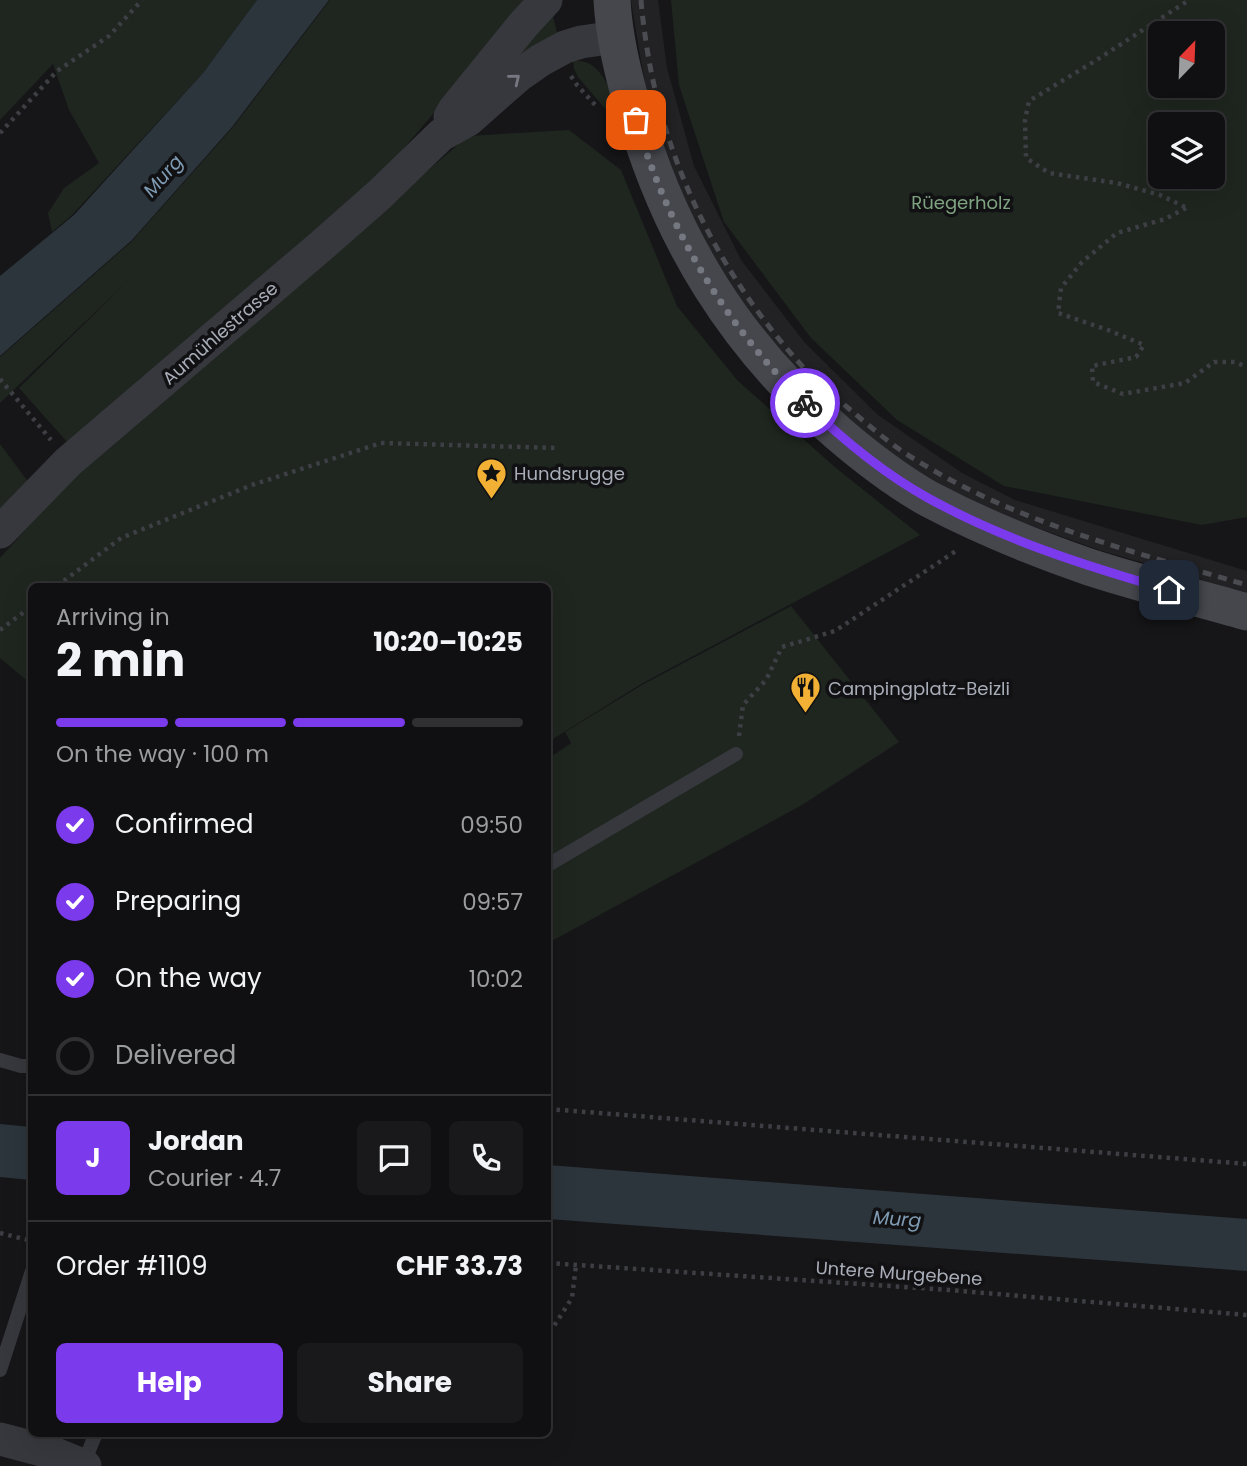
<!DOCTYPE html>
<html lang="en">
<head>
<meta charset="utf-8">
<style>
	:root { --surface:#101012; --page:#19191b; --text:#f1f3f6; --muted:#9c9d9f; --line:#303032; --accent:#7c3aed }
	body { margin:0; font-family:Poppins,sans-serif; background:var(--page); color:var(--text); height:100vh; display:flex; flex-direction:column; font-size:26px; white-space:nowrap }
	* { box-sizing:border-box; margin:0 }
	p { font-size:23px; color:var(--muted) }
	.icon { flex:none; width:38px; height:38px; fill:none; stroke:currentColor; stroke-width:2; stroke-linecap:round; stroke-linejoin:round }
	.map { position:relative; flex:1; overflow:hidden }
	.panel { position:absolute; left:28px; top:583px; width:523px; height:854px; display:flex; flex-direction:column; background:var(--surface); border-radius:10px; box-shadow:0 7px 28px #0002,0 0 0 2px var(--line) }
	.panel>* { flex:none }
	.needle { width:46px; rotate:23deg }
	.buttons { position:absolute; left:1148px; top:21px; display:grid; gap:14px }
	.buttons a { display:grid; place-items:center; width:77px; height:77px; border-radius:10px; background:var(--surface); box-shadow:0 7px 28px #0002,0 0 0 2px var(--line); font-size:35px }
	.pin { position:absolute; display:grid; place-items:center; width:60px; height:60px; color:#fff; margin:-30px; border-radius:14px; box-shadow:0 4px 10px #0006 }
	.courier { position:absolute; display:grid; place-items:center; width:70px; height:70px; margin:-35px; border:5px solid #7c3aed; border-radius:50%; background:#fff; color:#222; box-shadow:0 2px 9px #0007 }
	.summary em { font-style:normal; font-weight:700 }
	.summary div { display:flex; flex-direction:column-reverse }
	.summary { display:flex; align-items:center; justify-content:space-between; height:119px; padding:0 28px }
	h1 { font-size:46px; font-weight:700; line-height:52px }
	.bar { display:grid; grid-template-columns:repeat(4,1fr); gap:10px 7px; align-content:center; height:84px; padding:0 28px }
	.bar i { height:9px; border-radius:5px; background:var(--line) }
	.bar .active { background:var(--accent) }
	.bar p { grid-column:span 4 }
	.line { display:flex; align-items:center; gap:18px; padding:0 28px; border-top:2px solid var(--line) }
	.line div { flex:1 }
	.round { display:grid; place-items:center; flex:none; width:74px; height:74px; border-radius:10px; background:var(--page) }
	ol { padding:0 28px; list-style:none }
	li { display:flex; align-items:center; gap:21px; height:77px }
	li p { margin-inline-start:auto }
	li .icon { padding:7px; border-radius:50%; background:var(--accent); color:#fff; stroke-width:4 }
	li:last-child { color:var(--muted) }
	li i { width:38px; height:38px; border:4px solid var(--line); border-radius:50% }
	.primary-button { display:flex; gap:14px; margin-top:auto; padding:14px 28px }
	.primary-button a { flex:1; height:80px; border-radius:10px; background:var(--accent); color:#fff; font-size:28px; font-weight:700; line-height:80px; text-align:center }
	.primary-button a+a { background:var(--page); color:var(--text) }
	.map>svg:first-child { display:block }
	.built { fill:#222225 }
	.green { fill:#1e261f; fill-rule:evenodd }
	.water { fill:#2c353c }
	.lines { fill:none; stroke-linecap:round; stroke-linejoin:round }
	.path { stroke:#3d3f44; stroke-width:4.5; stroke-dasharray:3.5 5; stroke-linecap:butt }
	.service { stroke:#37383d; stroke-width:14 }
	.tertiary { stroke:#37383d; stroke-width:33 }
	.secondary { stroke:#45474d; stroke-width:37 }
	.rail { stroke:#4a4c52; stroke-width:5; stroke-dasharray:9 7; stroke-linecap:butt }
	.oneway { stroke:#757881 }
	.done { stroke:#757880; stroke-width:7; stroke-dasharray:0 12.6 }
	.route { stroke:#7c3aed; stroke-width:9 }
	.labels { text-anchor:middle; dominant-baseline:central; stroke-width:7; stroke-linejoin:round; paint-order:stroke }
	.park-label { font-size:18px; fill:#7fa381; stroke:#111113 }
	.street-label { font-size:18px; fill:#a8adb8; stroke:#111113 }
	.poi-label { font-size:18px; fill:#a8adb8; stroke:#111113; text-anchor:start }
	.water-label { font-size:19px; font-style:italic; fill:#7f9bb3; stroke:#111113 }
</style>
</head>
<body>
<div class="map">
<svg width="1247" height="1466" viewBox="0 0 1247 1466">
	<rect width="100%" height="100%" fill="#161618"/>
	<path class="built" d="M631 0H658L667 68 694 166 741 260 805 343 878 415 962 473 1015 500 1247 571V593L1099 550 1004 516 956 493 909 466 864 433 797 370 758 324 720 270 689 213 651 113 641 61Z"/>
	<g class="green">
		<path d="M0 0H257L203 73 72 215 52 232 48 213 64 188 99 163 69 110 53 64 0 120Z"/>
		<path d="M330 0H531L391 163 69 444 19 388 129 280 0 403V357L132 241 233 127Z"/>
		<path d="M671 0H1247V517L1202 525 1004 486 897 420 811 338 724 222 679 85ZM1160 33H1213V86H1160ZM1160 124H1213V177H1160Z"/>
		<path d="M552 12 558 36 519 55Z"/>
		<path d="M573 60C579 61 584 61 590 64 611 77 615 109 621 131L608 112 578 77 574 69Z"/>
		<path d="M569 130 621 170 677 306 737 380 836 468 920 535 641 684 548 742V586H32L31 684 0 658V558L74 476 468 136Z"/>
		<path d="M0 444 29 483 0 513Z"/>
		<path d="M791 606 899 742 802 805 548 943V759L571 743 565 732 642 685Z"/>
	</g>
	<g class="water">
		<path d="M257 0H329L232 127 132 240 0 356V276L74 215 203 73Z"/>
		<path d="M0 1124 31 1127V1180L0 1177Z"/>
		<path d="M548 1165 1247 1219V1271L548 1219Z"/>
	</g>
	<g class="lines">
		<g class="path">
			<path d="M571 76 577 85 597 107"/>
			<path d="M0 133 57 71 109 36 142 0"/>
			<path d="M1185 207 1160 195 1117 183 1049 173 1026 158 1025 120 1029 101 1095 61 1189 0"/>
			<path d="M1186 208 1165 219 1117 233 1082 262 1061 288 1058 313 1108 330 1144 345 1136 357 1092 366 1093 382 1123 394 1185 383 1214 362H1235L1247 367"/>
			<path d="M0 379 51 440"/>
			<path d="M57 586 121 538 252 485 381 443 557 448"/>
			<path d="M0 630 32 606"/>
			<path d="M739 736 743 705 766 680 782 647 835 631 959 549"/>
			<path d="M548 1109 1247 1164"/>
			<path d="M0 1233 32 1241"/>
			<path d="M548 1263 949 1290 1247 1315"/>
			<path d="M548 1330 552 1329 572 1298 576 1265"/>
		</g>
		<g class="service">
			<path d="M548 865 736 754"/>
			<path d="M0 1060 21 1066H32"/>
			<path d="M0 1370 32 1271"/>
			<path d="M83 1465 96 1433"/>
		</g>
		<g class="tertiary">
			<path d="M450 117 454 110 523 25 546 0"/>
			<path d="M0 532 68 462 321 246 379 195 441 135 468 120 518 76 541 60 565 47 581 42 616 37"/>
			<path d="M0 1439 53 1453 85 1466"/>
		</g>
		<path class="secondary" d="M612 0C614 37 623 73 633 109 670 239 736 346 839 434 867 458 897 481 929 499 980 526 1034 548 1089 567 1141 584 1195 597 1247 612"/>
		<path class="rail" d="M641 0C642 14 644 28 646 42 664 164 720 275 802 366 818 383 836 398 853 412 873 429 894 447 916 460 1017 523 1134 552 1247 585"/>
	</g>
	<defs><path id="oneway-chevron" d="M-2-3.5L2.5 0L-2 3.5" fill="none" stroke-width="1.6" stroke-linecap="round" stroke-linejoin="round" transform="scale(1.75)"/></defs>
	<use class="oneway" href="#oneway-chevron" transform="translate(515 79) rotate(-39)"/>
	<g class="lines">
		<path class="done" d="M636 120C667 227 725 325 805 403"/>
		<path class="route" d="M805 403C842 439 883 473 928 498 1004 540 1086 566 1169 590"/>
	</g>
	<defs>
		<symbol id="sight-pin" viewBox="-11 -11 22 30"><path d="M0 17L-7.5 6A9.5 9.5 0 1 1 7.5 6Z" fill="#f2b134" stroke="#111113"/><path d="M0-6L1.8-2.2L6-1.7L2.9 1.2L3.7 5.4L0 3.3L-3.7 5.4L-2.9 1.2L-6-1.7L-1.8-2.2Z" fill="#111"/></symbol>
		<symbol id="restaurant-pin" viewBox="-11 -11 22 30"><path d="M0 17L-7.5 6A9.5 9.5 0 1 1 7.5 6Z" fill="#f2b134" stroke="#111113"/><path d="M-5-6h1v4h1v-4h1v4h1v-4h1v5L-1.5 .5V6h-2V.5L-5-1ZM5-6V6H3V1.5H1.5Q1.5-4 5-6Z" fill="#111"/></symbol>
	</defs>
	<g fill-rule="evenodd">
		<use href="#sight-pin" x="474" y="456" width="35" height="47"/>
		<use href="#restaurant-pin" x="788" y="670" width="35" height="47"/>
	</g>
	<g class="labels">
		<g class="park-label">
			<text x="961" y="202">Rüegerholz</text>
		</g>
		<g class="street-label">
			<text transform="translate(220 333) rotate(-41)">Aumühlestrasse</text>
			<text transform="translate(899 1273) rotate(4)">Untere Murgebene</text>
		</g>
		<g class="poi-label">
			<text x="514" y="473">Hundsrugge</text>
			<text x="828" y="688">Campingplatz-Beizli</text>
		</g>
		<g class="water-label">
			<text transform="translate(163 176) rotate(-49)">Murg</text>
			<text transform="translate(897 1219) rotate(4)">Murg</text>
		</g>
	</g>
</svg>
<div class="buttons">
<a><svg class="needle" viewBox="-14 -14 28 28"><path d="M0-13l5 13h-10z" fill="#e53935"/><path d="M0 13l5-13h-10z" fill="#9c9d9f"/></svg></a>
<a><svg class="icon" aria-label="layers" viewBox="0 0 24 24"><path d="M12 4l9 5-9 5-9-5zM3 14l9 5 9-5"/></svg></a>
</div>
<div class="pin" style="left:636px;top:120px;background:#ea580c"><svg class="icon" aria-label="bag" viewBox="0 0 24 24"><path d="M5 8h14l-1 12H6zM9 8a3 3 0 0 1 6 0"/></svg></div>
<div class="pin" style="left:1169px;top:590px;background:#1f2937"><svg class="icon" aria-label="home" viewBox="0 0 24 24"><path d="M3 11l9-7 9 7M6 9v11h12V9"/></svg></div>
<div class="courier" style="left:805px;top:403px"><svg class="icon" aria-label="bike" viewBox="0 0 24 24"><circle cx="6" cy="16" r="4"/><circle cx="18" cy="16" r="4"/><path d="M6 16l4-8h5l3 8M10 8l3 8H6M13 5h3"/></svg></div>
<section class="panel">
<div class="summary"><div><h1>2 min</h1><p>Arriving in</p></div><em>10:20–10:25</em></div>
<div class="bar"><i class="active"></i><i class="active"></i><i class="active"></i><i></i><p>On the way · 100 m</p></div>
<ol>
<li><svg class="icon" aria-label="check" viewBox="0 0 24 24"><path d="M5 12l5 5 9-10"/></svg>Confirmed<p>09:50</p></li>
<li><svg class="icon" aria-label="check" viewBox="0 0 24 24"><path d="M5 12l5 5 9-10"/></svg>Preparing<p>09:57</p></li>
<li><svg class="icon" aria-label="check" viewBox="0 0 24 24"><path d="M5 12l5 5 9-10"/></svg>On the way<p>10:02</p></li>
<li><i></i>Delivered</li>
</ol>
<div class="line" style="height:126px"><b class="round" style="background:var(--accent);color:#fff">J</b><div><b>Jordan</b><p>Courier · 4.7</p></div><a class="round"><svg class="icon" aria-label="chat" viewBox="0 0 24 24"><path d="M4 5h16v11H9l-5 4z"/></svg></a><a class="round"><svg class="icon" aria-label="phone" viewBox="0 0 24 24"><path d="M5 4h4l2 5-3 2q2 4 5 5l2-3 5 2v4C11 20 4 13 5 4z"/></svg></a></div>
<div class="line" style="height:91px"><div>Order #1109</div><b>CHF 33.73</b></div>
<div class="primary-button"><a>Help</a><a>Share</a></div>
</section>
</div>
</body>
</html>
